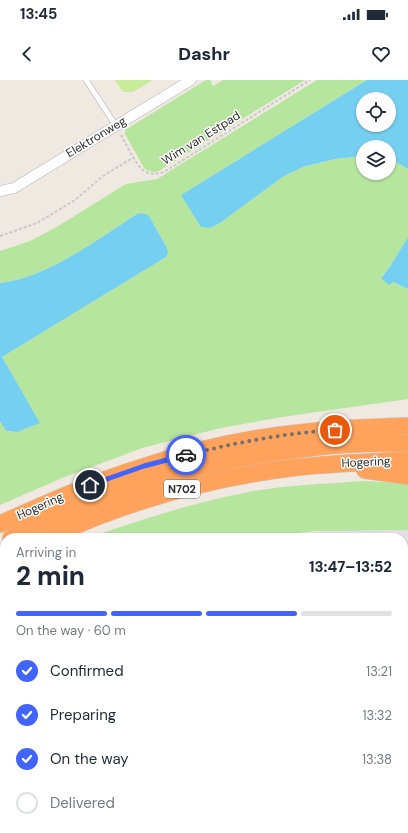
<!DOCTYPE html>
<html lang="en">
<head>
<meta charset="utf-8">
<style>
	:root { --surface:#fff; --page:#f2f2f3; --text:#1f2937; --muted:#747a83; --line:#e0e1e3; --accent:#4264fb }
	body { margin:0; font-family:"DM Sans",sans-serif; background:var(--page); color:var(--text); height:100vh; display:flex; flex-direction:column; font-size:15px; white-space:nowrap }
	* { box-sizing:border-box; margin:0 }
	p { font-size:13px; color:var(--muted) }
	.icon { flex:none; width:22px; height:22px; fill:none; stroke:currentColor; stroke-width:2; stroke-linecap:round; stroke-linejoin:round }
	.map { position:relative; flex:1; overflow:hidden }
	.side { position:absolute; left:0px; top:453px; width:408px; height:300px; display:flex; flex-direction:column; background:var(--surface); border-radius:16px 16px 0 0; box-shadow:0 1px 3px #0004 }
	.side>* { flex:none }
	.controls { position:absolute; left:356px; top:12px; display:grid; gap:8px }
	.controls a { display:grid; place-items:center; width:40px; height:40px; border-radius:50%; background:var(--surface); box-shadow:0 1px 3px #0004; font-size:20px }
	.pin { position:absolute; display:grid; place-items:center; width:34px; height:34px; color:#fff; margin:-17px; border:2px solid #fff; border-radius:50%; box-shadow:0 1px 4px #0007 }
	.courier { position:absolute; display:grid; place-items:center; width:40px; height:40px; margin:-20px; border:3px solid #4264fb; border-radius:50%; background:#fff; color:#222; box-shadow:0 1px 5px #0007 }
	.headline em { font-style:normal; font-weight:800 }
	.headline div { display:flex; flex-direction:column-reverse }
	.headline { display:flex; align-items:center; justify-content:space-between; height:68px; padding:0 16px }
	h1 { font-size:26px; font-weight:800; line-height:30px }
	.bar { display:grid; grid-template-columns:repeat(4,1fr); gap:6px 4px; align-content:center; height:48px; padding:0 16px }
	.bar i { height:5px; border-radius:3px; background:var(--line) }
	.bar .active { background:var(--accent) }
	.bar p { grid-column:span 4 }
	ol { padding:0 16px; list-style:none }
	li { display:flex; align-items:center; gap:12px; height:44px }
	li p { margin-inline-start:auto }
	li .icon { padding:4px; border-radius:50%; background:var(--accent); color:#fff; stroke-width:4 }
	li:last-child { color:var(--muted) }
	li i { width:22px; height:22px; border:2px solid var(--line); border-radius:50% }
	.status { display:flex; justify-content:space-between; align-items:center; height:28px; padding:0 20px; background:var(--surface); direction:ltr }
	.status svg { height:11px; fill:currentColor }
	header { display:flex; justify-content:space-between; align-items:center; height:52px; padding:0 16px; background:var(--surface); font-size:18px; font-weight:800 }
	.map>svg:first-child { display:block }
	.industrial { fill:#e3e1e8 }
	.green { fill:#b6e59e }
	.pitch { fill:#c9ec9a }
	.water { fill:#75cff0; fill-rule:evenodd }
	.building { fill:#cbc7bf; stroke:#cbc5ba }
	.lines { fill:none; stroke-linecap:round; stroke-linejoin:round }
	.lane-casing { stroke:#b4b7c1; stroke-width:6 }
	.street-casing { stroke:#b4b7c1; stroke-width:11 }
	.highway-casing { stroke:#c9c9c9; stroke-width:18 }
	.path { stroke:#c9c9c9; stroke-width:2; stroke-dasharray:3 2; stroke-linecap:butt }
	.lane { stroke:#fff; stroke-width:5 }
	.street { stroke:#fff; stroke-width:10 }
	.highway { stroke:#ffa35c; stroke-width:17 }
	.done { stroke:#726f6d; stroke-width:4; stroke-dasharray:0 7.2 }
	.route { stroke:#4264fb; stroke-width:5 }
	.labels { text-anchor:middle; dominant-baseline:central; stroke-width:3; stroke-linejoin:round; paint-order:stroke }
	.shield { fill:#fff; stroke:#6d6d6d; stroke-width:1 }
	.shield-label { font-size:11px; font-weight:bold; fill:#2e2e2e }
	.street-label { font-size:12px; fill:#2e2e2e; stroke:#fff }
</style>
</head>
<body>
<div class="status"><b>13:45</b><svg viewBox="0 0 49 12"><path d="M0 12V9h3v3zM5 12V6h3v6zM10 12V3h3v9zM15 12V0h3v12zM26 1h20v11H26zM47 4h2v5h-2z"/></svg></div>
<header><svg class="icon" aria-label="back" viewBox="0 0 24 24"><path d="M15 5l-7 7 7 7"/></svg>Dashr<svg class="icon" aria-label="heart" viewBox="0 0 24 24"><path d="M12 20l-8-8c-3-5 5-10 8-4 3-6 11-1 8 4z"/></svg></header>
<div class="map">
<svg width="408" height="753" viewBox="0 0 408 753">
	<rect width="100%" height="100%" fill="#efe9e1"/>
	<path class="industrial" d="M408 441V753H0V497L5 495V748H403V458H270Z"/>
	<g class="green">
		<path d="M206 0H210L213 6 223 0H305L159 91C153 93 149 92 144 88L125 54V50Z"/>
		<path d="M317 0H367L181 115 210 148 220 143 284 96 303 87 335 79 363 76V93H389V79L396 82 408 89V157L391 185 381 197 408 209V319L282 337 221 348 142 368 62 398 0 425V341L6 351C18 354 29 347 40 343L2 277 166 177 168 172 167 168 149 136 140 133 137 134C98 159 47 198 0 203V171L30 161 55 148 126 104 157 99Z"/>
		<path d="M362 401 408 403V450L317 451 251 458H88C140 440 195 422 249 412 286 405 324 404 362 401Z"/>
		<path d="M189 748H296L300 753H193Z"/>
	</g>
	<path class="pitch" d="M115 0H153L133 12H123Z"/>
	<g class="water">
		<path d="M367 0H408V89L396 82 389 79V67H363V76L335 79 303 87 284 96 220 143 210 148 201 147 181 115ZM363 19H389V45H363Z"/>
		<path d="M140 133 146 134 149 136 167 168 168 173 166 177 2 277 40 343 17 352 6 351 0 341V203C47 198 98 159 137 134Z"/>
		<path d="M408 157V209L393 202 389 205 381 198 391 185Z"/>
	</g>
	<g class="building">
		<path d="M403 485H408L407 543H403Z"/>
		<path d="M0 559 5 568V573L0 576Z"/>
		<path d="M405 623 408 625V699L403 697V628H404L406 625Z"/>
		<path d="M0 650 5 654V659L0 667Z"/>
		<path d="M5 666V678L0 675Z"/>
		<path d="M0 716 5 720V727L0 737Z"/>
		<path d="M98 748H132L133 749 136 748H143L147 753H88L90 750 94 752Z"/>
		<path d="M327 748H377L380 752 381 751 380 753H330Z"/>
	</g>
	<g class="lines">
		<defs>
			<path id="lane" d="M86 0 116 46"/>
			<g id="street">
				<path d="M0 111 14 108 191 0"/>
				<path d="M403 596 408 597"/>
				<path d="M313 748 316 753"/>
				<path d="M394 748 397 753"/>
				<path d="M51 753 54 748"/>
			</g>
			<g id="highway">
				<path d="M365 390 408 396"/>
				<path d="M0 444C47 423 94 402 143 387 196 369 253 357 308 352 342 348 375 347 408 346"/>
				<path d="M11 458C41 443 72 429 103 417 170 391 246 375 317 367 347 363 378 363 408 363"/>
				<path d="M47 458C127 421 212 397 299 387 335 383 372 382 408 380"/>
				<path d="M0 481 5 479"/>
			</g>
		</defs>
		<use href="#lane" class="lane-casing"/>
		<use href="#street" class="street-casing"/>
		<use href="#highway" class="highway-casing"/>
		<g class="path">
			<path d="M121 55C125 62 137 87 143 90 149 95 157 94 164 92L310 0"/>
			<path d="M0 156 37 143 75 120 103 96 134 77"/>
			<path d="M4 499 5 501"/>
			<path d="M403 608 408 610"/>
			<path d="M184 748 187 753"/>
			<path d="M210 748 215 753"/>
			<path d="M262 748 266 753"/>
			<path d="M68 753 71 748"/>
			<path d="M232 753V748"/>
		</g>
		<use href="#lane" class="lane"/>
		<use href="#street" class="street"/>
		<use href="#highway" class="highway"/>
	</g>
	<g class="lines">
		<path class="done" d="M186 375C235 363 284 353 335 350"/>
		<path class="route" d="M90 405 144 386 186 375"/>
	</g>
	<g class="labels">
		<rect class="shield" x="164" y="400" width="36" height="18" rx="3"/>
		<g class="shield-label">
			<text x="182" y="409">N702</text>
		</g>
		<g class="street-label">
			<text transform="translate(96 57) rotate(-31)">Elektronweg</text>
			<text transform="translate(201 58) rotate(-32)">Wim van Estpad</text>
			<text transform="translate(366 382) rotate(-3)">Hogering</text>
			<text transform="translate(40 426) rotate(-24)">Hogering</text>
		</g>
	</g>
</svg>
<div class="controls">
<a><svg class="icon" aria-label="locate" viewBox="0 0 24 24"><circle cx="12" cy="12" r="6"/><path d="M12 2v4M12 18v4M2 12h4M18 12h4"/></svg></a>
<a><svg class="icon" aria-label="layers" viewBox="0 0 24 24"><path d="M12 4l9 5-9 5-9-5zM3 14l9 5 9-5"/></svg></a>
</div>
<div class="pin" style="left:335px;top:350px;background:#ea580c"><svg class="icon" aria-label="bag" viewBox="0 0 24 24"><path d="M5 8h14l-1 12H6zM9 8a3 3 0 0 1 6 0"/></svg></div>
<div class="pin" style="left:90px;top:405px;background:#1f2937"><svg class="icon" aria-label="home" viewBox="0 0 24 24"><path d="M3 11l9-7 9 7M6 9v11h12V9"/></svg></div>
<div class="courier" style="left:186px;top:375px"><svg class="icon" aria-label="car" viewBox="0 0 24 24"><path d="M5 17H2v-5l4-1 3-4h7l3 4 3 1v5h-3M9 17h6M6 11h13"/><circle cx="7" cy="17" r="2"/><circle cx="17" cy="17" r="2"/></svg></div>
<section class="side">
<div class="headline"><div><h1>2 min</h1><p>Arriving in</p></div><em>13:47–13:52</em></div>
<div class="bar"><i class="active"></i><i class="active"></i><i class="active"></i><i></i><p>On the way · 60 m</p></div>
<ol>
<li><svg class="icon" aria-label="check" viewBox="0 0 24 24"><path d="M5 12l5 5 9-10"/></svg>Confirmed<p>13:21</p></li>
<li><svg class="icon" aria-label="check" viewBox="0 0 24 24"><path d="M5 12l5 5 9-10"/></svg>Preparing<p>13:32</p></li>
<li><svg class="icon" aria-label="check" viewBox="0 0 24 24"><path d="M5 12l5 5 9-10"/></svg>On the way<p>13:38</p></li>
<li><i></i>Delivered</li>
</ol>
</section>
</div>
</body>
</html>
